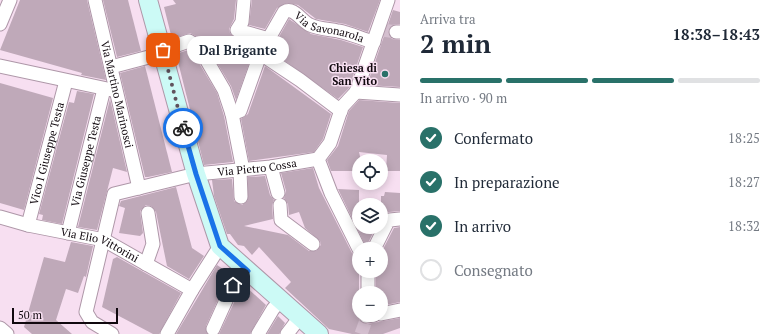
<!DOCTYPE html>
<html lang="it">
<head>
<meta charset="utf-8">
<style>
	:root { --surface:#fff; --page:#f2f2f3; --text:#1f2937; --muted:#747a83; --line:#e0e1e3; --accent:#297169 }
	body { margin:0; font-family:"PT Serif",serif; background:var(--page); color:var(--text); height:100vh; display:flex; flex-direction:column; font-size:15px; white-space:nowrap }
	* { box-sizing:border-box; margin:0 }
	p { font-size:13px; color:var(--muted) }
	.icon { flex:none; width:22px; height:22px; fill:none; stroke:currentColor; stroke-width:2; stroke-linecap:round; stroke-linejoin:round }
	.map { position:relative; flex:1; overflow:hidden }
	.panel { display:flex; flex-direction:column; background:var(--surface); width:380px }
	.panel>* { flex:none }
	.tools { position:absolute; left:352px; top:154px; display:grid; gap:8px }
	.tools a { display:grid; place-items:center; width:36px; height:36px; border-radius:50%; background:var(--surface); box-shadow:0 2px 10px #0003; font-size:20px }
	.scale { position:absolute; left:12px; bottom:10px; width:106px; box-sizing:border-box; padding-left:4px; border:2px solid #10080e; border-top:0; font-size:11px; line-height:14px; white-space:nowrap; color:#10080e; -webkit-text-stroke:3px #f7dff1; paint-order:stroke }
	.pin { position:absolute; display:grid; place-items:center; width:34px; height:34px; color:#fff; margin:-17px; border-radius:8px; box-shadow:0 2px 6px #0006 }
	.courier { position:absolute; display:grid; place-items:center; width:40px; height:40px; margin:-20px; border:3px solid #1a73e8; border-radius:50%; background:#fff; color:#222; box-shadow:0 1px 5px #0007 }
	.bubble { position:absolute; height:28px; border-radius:14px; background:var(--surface); box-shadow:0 2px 10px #0003; font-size:13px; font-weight:700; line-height:28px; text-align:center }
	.summary em { font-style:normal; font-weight:700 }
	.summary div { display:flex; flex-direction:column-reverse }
	.summary { display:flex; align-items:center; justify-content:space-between; height:68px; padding:0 20px }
	h1 { font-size:26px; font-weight:700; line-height:30px }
	.bar { display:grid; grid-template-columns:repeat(4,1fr); gap:6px 4px; align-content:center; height:48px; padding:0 20px }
	.bar i { height:5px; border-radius:3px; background:var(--line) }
	.bar .on { background:var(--accent) }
	.bar p { grid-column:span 4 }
	ol { padding:0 20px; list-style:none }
	li { display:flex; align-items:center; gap:12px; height:44px }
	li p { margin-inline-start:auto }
	li .icon { padding:4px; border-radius:50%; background:var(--accent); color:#fff; stroke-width:4 }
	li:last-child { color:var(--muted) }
	li i { width:22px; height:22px; border:2px solid var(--line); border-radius:50% }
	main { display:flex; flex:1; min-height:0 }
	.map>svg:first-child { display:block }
	.building { fill:#bfa9b9 }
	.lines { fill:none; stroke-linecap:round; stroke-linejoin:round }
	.street-tunnel { stroke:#d4bfcf; stroke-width:13; stroke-dasharray:13 6; stroke-linecap:butt }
	.street-casing { stroke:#ae97a8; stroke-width:15 }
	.secondary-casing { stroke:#ae97a8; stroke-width:20 }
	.street { stroke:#fff; stroke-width:13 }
	.secondary { stroke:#ccfaf6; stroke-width:18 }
	.done { stroke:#61535d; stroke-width:4; stroke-dasharray:0 7.2 }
	.route { stroke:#1a73e8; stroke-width:5 }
	.poi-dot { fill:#297169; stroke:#f7dff1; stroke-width:1.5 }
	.labels { text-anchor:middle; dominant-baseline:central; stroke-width:3; stroke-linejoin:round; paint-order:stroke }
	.street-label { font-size:11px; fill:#10080e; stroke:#f7dff1 }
	.poi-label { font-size:11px; font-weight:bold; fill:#10080e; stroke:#f7dff1; text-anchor:end }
</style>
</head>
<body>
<main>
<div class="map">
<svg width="400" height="334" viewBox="0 0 400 334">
	<rect width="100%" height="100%" fill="#f7dff1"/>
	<g class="building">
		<path d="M20 0H87L106 80 81 75 82 73 0 50Z"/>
		<path d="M103 0H128L141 51 117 57Z"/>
		<path d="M173 0H236L234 19 229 29 230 33 235 38 256 44 236 100 231 86 203 40 190 33 172 39 164 7 176 4Z"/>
		<path d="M252 0H380L368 32 345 24 316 19 298 5 288 3 277 8 265 29 249 25Z"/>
		<path d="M393 10 400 12V24L392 25 388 32 392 39 400 40V87L367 85Z"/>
		<path d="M289 19 311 34 341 40 363 47 349 88 338 99 271 51Z"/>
		<path d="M188 50 193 53 217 93 224 116 233 162 204 165 176 54Z"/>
		<path d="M145 66 172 172 148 177H145L120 73Z"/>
		<path d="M265 66 331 114 323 139 314 152 249 161 241 119 248 114Z"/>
		<path d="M0 83 53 98 24 210 0 203Z"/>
		<path d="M77 91 94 94 62 224 42 220 43 215 39 214 69 102 74 103Z"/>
		<path d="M110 99 127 172 113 168 97 230 78 227Z"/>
		<path d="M359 100 400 103V171H386L387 155 359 152 361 161H359V171H331L327 160 338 146 349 111Z"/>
		<path d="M313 168 319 188 352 253 359 257V320L367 324 400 318V328L383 334H352L329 329 285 288 291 282 259 247 252 255 244 246 238 245 230 234H227L214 196 212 180 232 179 234 201 242 205 248 200V177L265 176 270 195 274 200 272 205 273 219 244 226 288 235 309 251H316L321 245 320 241 305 228 299 212 289 215 288 204 284 198 286 191 281 173Z"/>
		<path d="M176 187 192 248 204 256 189 279 167 266 156 212 151 206 146 205 140 211 143 233 140 236 119 233 125 208 119 206 121 201Z"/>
		<path d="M338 189 359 190V227H376L366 247Z"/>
		<path d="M385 192 400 193V211L389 212 381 218V196H384Z"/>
		<path d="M400 227V302L381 306V293H376V271H381V253L394 228Z"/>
		<path d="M71 242 93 246 86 277 84 276 78 293 66 289 56 320 72 334H32L24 327 44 257 65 262Z"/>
		<path d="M117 257 181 293 159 334H153L102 307 113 259Z"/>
		<path d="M217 265 232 275 226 282 206 326 207 334H176Z"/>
		<path d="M244 285 266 305 250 334H219L240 290Z"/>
		<path d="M278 316 285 323 279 334H267Z"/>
	</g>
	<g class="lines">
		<g class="street-tunnel">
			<path d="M383 30 396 32"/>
			<path d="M361 334 365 323"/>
		</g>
		<defs>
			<g id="street">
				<path id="s1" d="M95 0 139 188"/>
				<path d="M244 0 242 22 237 30 269 39"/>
				<path d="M0 24 10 0"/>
				<path d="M396 32H400"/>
				<path d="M163 50 189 41 199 47 224 90 232 114 243 170"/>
				<path d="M261 54 300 80 341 111"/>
				<path d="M0 66 112 90"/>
				<path d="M111 67 164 53"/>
				<path d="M356 92 400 95"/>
				<path id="s2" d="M232 114 240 111 261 52 284 12C294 6 301 21 310 25 319 29 328 29 338 31 350 33 362 39 374 42"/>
				<path d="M271 167 278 193"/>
				<path d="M240 170 241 197"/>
				<path d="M280 205 281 220 313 244"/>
				<path id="s3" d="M0 217 28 225 104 240 192 290"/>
				<path id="s4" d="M28 225 66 81"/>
				<path id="s5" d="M68 233 104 89"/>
				<path d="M359 249 331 193 318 159 330 143 342 107 356 92 388 0"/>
				<path d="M374 249 387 223 390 220 400 219"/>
				<path d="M146 264 153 244 148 213"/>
				<path d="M368 293V271"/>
				<path d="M381 314 400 310"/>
				<path d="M366 316 374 315"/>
				<path d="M0 328 7 334"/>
				<path d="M213 329 233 285 248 271"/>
				<path id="s6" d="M112 334 92 322 86 312 114 194 196 174 271 167 318 159"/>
				<path d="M167 334 192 290 220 246"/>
				<path d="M258 334 273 309 281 300"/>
				<path d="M287 334 300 317"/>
			</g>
			<path id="secondary" d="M148 0 196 174 220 246 319 334"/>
		</defs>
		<use href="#street" class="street-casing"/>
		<use href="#secondary" class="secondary-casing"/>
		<use href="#street" class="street"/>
		<use href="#secondary" class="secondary"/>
	</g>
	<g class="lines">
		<path class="done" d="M163 50 183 128"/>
		<path class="route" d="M183 128 196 174 220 246 248 271 233 285"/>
	</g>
	<circle class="poi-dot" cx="385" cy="74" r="4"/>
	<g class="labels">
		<g class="street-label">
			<text stroke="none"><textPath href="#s2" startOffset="167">Via Savonarola</textPath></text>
			<text stroke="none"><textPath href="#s1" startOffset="97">Via Martino Marinosci</textPath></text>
			<text stroke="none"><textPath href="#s4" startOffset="74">Vico I Giuseppe Testa</textPath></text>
			<text stroke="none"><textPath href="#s5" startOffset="74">Via Giuseppe Testa</textPath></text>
			<text stroke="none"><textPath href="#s6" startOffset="302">Via Pietro Cossa</textPath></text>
			<text stroke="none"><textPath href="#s3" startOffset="104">Via Elio Vittorini</textPath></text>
		</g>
		<g class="poi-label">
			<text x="377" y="68">Chiesa di<tspan x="377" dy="13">San Vito</tspan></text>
		</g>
	</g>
</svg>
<div class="tools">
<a><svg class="icon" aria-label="locate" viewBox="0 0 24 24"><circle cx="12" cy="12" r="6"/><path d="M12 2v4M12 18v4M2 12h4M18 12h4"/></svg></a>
<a><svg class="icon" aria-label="layers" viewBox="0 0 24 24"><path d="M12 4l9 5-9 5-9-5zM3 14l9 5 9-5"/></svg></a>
<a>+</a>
<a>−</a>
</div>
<div class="scale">50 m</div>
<div class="pin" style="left:163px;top:50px;background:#ea580c"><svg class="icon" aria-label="bag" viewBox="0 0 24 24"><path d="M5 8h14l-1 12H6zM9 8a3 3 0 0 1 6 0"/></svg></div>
<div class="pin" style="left:233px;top:285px;background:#1f2937"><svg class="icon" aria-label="home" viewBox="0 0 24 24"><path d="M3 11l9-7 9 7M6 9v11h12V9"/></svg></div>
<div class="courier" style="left:183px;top:128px"><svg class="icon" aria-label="bike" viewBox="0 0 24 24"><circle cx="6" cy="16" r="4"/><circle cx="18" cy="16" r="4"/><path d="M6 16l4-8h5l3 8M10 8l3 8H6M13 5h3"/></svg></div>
<div class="bubble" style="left:187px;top:36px;width:102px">Dal Brigante</div>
</div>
<section class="panel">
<div class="summary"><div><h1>2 min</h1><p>Arriva tra</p></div><em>18:38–18:43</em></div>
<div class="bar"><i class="on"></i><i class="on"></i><i class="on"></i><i></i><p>In arrivo · 90 m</p></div>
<ol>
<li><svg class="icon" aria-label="check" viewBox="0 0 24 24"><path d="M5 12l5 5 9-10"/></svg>Confermato<p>18:25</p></li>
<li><svg class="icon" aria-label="check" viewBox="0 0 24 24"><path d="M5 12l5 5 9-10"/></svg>In preparazione<p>18:27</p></li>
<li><svg class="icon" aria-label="check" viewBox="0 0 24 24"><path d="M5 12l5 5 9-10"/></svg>In arrivo<p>18:32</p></li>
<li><i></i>Consegnato</li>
</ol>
</section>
</main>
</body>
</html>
